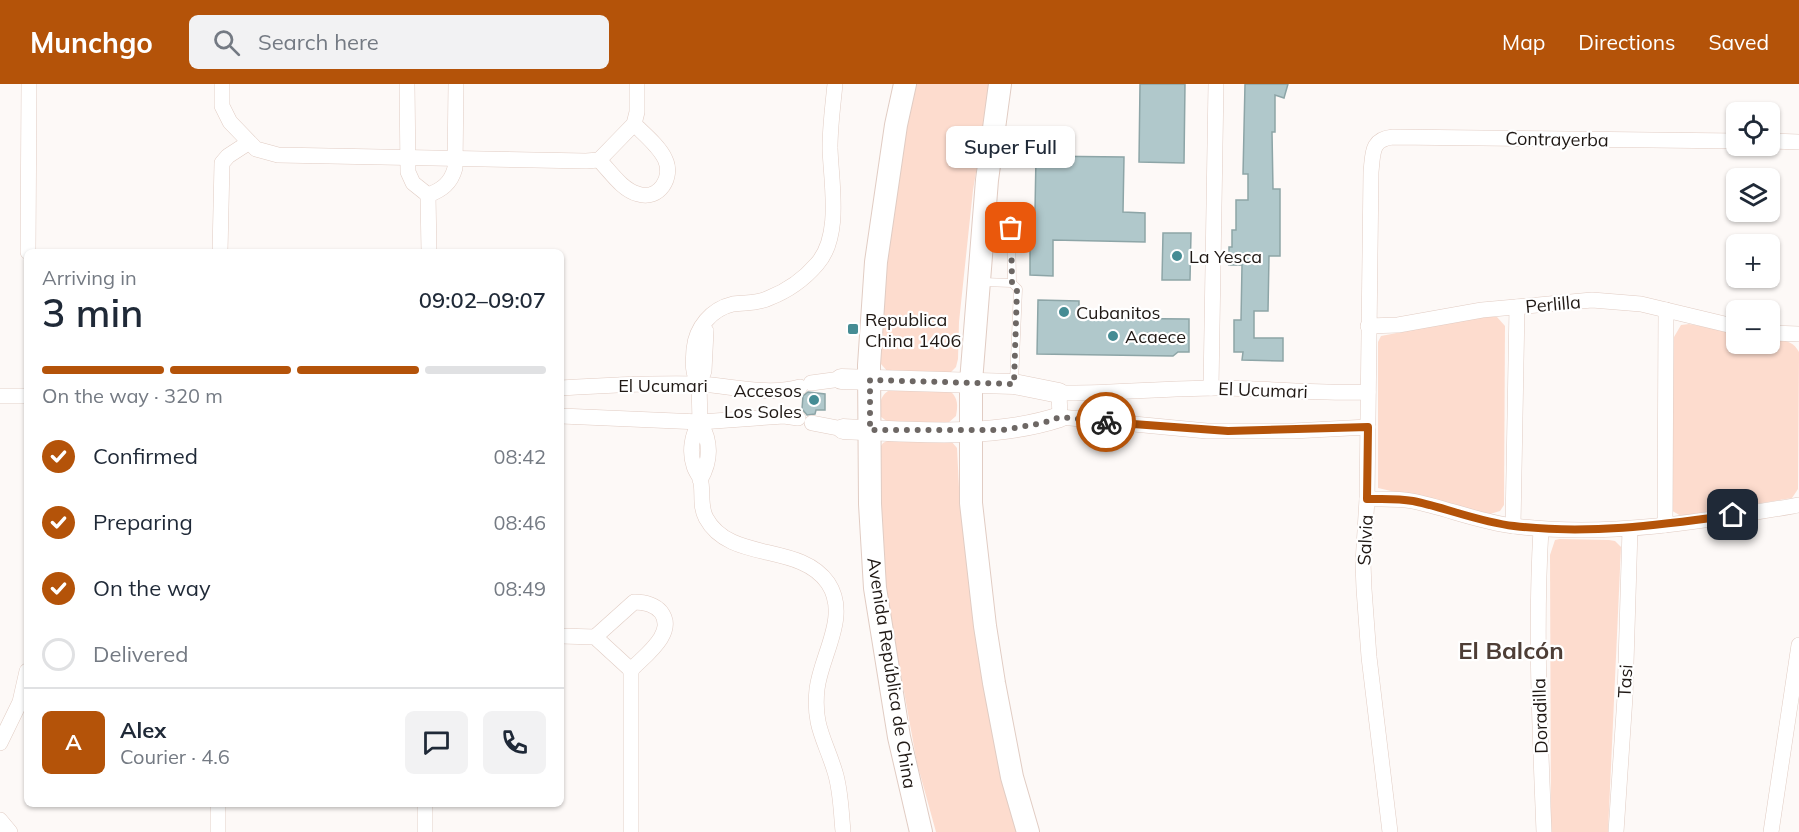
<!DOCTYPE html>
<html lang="en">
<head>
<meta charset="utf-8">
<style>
	:root { --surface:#fff; --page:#f2f2f3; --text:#1f2937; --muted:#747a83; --line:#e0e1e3; --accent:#b45309 }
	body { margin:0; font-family:Mulish,sans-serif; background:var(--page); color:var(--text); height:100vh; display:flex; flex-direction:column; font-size:22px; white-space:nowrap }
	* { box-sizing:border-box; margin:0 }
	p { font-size:20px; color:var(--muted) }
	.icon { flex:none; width:33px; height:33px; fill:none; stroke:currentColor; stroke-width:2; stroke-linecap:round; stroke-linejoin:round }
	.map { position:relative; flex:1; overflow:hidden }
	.details { position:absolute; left:24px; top:165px; width:540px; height:558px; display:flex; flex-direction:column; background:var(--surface); border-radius:9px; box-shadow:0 2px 4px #0004 }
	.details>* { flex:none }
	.tools { position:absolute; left:1726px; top:18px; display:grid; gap:12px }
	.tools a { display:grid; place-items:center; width:54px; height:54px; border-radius:9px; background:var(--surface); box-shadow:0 2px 4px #0004; font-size:30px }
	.pin { position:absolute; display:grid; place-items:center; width:51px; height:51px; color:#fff; margin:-26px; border-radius:12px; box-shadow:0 3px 9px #0006 }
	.courier { position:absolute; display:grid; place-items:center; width:60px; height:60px; margin:-30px; border:4px solid #b45309; border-radius:50%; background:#fff; color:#222; box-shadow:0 2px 8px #0007 }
	.bubble { position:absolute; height:42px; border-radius:9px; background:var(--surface); box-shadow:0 2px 4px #0004; font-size:20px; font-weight:600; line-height:42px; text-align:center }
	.overview em { font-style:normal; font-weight:600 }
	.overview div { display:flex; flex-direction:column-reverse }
	.overview { display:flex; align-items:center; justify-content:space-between; height:102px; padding:0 18px }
	h1 { font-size:39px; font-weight:600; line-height:45px }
	.bar { display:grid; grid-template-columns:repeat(4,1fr); gap:9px 6px; align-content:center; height:72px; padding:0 18px }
	.bar i { height:8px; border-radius:4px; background:var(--line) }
	.bar .on { background:var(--accent) }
	.bar p { grid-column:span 4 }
	.line { display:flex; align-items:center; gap:15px; padding:0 18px; border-top:2px solid var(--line) }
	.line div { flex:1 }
	.round { display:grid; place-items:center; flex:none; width:63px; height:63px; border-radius:9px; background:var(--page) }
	ol { padding:0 18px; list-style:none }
	li { display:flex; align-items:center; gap:18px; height:66px }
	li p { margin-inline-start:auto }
	li .icon { padding:6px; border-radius:50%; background:var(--accent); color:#fff; stroke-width:4 }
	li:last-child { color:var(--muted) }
	li i { width:33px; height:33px; border:3px solid var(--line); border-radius:50% }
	header { display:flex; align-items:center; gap:36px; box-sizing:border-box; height:84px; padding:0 30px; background:var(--accent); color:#fff }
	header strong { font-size:28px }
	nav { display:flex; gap:33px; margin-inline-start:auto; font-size:21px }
	.search { width:420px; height:54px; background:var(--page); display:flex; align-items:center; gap:15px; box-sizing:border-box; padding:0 21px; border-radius:9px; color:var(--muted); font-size:22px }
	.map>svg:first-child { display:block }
	.green { fill:#fddcce }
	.building { fill:#b0c8cb; stroke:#8da5a7; stroke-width:1.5 }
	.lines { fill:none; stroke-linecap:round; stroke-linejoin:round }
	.service-casing { stroke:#e1ccc3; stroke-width:9 }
	.minor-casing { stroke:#e1ccc3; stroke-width:16 }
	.tertiary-casing { stroke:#e1ccc3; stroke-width:21 }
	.secondary-casing { stroke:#e1ccc3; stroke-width:24 }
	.service { stroke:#fff; stroke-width:8 }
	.minor { stroke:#fff; stroke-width:15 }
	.tertiary { stroke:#fff; stroke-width:20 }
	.secondary { stroke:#fff; stroke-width:22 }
	.done { stroke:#6d6764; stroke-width:6; stroke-dasharray:0 10.8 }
	.route { stroke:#b45309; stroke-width:8 }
	.poi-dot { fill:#458c94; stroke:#fff; stroke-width:2 }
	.labels { text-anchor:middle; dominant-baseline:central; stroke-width:4.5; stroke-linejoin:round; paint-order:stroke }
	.street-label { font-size:18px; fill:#201915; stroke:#fff }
	.poi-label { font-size:18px; fill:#201915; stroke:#fff; text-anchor:start }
	.district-label { font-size:24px; font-weight:bold; fill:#4e3e36; stroke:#fff }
</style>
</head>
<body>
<header>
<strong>Munchgo</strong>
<div class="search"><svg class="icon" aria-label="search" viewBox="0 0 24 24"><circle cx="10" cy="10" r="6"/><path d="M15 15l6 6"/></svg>Search here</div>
<nav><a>Map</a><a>Directions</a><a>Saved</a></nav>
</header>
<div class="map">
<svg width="1799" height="748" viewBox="0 0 1799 748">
	<rect width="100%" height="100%" fill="#fdf9f7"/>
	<g class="green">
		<path d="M912 0H991L973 106 959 238 958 275 956 283 951 288 943 290 888 288 881 280 882 192Z"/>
		<path d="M1481 233H1497L1505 242 1504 421 1500 427 1490 430 1378 404V258L1381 252Z"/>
		<path d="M1689 240 1737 249V260H1770V254C1782 256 1793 256 1799 268L1798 405 1792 414 1681 432 1669 425 1674 253 1681 241Z"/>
		<path d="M891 305 951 308C958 314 958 322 956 332L948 339H889L880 332C880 319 879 312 891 305Z"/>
		<path d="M891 355 951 357 957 364 960 423 1018 748H936L917 679 895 558 883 513 879 365 883 359Z"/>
		<path d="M1560 455 1609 456 1615 457 1621 463 1608 748H1551L1550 471 1555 456Z"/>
	</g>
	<g class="building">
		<path d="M1140 0H1185L1184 79 1139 78Z"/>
		<path d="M1245 0H1288L1284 14 1275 11V48H1272L1273 105H1280V172H1269L1268 227H1254V254H1283V277L1242 276 1243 268H1234V236H1241L1242 181H1229V163H1232V146H1236V116H1248V90H1243Z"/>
		<path d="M1036 72 1124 73 1123 128 1145 129V158L1053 156V192L1030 191V127H1035Z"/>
		<path d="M1163 149H1191L1190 196H1162Z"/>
		<path d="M1038 216 1079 217V234L1189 235V268H1178L1173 272 1037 270Z"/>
		<path d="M808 308 825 310V326H816L815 330 807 331 802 325 803 312Z"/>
	</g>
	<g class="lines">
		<defs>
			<g id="service">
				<path d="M1011 144 1012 199"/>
				<path d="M982 198 1012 199 1018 205 1014 298"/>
			</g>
			<g id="minor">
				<path d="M222 0V22L230 38 256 65 278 71 586 77 599 76"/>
				<path d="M407 0 408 88 413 99 428 111C442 106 451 99 455 84L456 0"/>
				<path d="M1770 57 1799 58"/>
				<path d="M599 76C610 87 622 106 638 110 659 117 674 93 665 75 659 62 644 50 634 40"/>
				<path d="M599 76 634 40 637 28V0"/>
				<path d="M428 111 429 168"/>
				<path d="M28 168 29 0"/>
				<path d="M220 168 222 79 228 72 248 59"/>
				<path d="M1368 242 1398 241 1482 226 1592 216 1641 220 1737 243"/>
				<path d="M1770 249 1799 250"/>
				<path d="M811 299 841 295"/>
				<path d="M699 300C692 289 693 279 694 265 696 244 711 225 733 220 746 218 757 220 769 214 787 207 805 194 817 180 842 152 831 98 830 64 830 42 833 21 835 0"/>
				<path d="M561 304C607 301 653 299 699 300 733 302 768 312 800 303"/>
				<path d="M1211 304 1216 0"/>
				<path d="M0 312H27"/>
				<path d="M561 332 700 338 784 332 798 334"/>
				<path d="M700 338 699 300 704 287 706 247"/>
				<path d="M812 339 843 345"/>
				<path d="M1368 343 1293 347H1207L1060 333 1059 309C1111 310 1163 304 1216 304 1266 304 1317 310 1368 308"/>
				<path d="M700 396C711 377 711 357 700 338 692 351 689 367 694 382 695 386 698 390 700 394 704 407 699 421 706 434 730 479 800 458 828 499 850 532 821 571 817 605 813 642 825 655 835 688 841 707 841 728 843 747"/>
				<path d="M1367 415C1382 415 1397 414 1412 417 1447 424 1479 438 1514 442 1609 454 1705 437 1799 421"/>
				<path d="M1665 441 1666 226"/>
				<path d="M1513 442 1517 223"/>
				<path d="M1541 445C1535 546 1540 647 1544 748"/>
				<path d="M561 552 595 553 631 586"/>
				<path d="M595 553 634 518C644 518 654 520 661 528 677 549 644 572 631 586"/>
				<path d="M631 586V748"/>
				<path d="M0 659 20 618 27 587"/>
				<path d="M218 720V748"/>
				<path d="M0 736 10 748"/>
				<path d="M425 748V720"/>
				<path d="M1390 748 1369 573 1364 505 1363 479 1367 415 1371 88C1373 69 1371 55 1393 53L1737 57"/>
				<path d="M1616 748 1625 613 1630 445"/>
				<path d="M1771 748 1799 561"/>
			</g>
			<g id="tertiary">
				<path d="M841 295 1014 300 1059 309"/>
				<path d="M843 345C912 348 994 355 1060 333"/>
			</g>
			<g id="secondary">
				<path d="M905 0 896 41 876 178 869 281 870 420 875 504 899 653 921 748"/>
				<path d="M1000 0 987 96 971 298V419L985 542 994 599 1012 693 1028 748"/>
			</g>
		</defs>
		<use href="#service" class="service-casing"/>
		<use href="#minor" class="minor-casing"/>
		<use href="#tertiary" class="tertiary-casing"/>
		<use href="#secondary" class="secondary-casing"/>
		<use href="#service" class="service"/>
		<use href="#minor" class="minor"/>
		<use href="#tertiary" class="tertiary"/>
		<use href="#secondary" class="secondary"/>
	</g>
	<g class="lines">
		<path class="done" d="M1011 144 1012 199 1017 205 1014 300 870 296V346H1003L1043 339 1060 333 1106 338"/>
		<path class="route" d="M1106 338 1228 347 1368 343 1367 415C1382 415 1397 414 1413 417 1447 424 1479 438 1514 442 1588 451 1660 441 1733 431"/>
	</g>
	<g class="poi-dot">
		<circle cx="1177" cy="172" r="6"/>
		<circle cx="1064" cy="228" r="6"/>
		<rect x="847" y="239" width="12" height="12" rx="3"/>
		<circle cx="1113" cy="252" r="6"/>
		<circle cx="814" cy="316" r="6"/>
	</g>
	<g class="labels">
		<g class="street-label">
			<text transform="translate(1557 55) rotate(1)">Contrayerba</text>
			<text transform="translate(1553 220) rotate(-5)">Perlilla</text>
			<text x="663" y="301">El Ucumari</text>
			<text transform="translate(1263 306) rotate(2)">El Ucumari</text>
			<text transform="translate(1365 456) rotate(-87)">Salvia</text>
			<text transform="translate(892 589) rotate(81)">Avenida República de China</text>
			<text transform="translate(1625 597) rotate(-87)">Tasi</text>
			<text transform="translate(1540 632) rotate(-92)">Doradilla</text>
		</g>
		<g class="poi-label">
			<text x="1189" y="172">La Yesca</text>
			<text x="1076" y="228">Cubanitos</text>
			<text x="865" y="235">Republica<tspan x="865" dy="21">China 1406</tspan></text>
			<text x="1125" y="252">Acaece</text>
			<text x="802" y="306" text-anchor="end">Accesos<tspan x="802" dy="21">Los Soles</tspan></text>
		</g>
		<g class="district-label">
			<text x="1511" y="566">El Balcón</text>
		</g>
	</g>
</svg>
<div class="tools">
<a><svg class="icon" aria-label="locate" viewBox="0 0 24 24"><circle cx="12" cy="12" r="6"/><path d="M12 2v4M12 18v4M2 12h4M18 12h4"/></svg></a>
<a><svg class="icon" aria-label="layers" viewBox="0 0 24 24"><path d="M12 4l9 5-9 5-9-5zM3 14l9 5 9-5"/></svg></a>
<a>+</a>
<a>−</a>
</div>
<div class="pin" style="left:1011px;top:144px;background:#ea580c"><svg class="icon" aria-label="bag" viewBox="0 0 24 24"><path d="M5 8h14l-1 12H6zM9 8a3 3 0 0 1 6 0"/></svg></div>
<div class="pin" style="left:1733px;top:431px;background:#1f2937"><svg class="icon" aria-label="home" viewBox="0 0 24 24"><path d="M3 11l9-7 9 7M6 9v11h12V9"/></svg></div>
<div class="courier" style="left:1106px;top:338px"><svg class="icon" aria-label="bike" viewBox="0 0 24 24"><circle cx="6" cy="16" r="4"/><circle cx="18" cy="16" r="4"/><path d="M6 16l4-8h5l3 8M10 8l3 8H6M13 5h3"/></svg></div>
<div class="bubble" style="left:946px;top:42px;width:129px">Super Full</div>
<section class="details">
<div class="overview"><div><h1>3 min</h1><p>Arriving in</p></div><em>09:02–09:07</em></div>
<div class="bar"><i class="on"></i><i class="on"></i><i class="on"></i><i></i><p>On the way · 320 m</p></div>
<ol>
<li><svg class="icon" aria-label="check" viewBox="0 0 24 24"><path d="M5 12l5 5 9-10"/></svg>Confirmed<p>08:42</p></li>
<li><svg class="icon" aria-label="check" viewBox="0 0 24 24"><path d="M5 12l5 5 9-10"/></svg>Preparing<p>08:46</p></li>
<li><svg class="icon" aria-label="check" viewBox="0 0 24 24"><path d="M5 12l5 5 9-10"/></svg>On the way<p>08:49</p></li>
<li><i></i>Delivered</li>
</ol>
<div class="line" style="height:108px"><b class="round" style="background:var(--accent);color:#fff">A</b><div><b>Alex</b><p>Courier · 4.6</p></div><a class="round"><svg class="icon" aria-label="chat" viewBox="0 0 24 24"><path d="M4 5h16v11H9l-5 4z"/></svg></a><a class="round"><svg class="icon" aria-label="phone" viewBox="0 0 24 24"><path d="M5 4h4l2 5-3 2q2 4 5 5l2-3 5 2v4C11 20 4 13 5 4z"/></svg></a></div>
</section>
</div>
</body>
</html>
